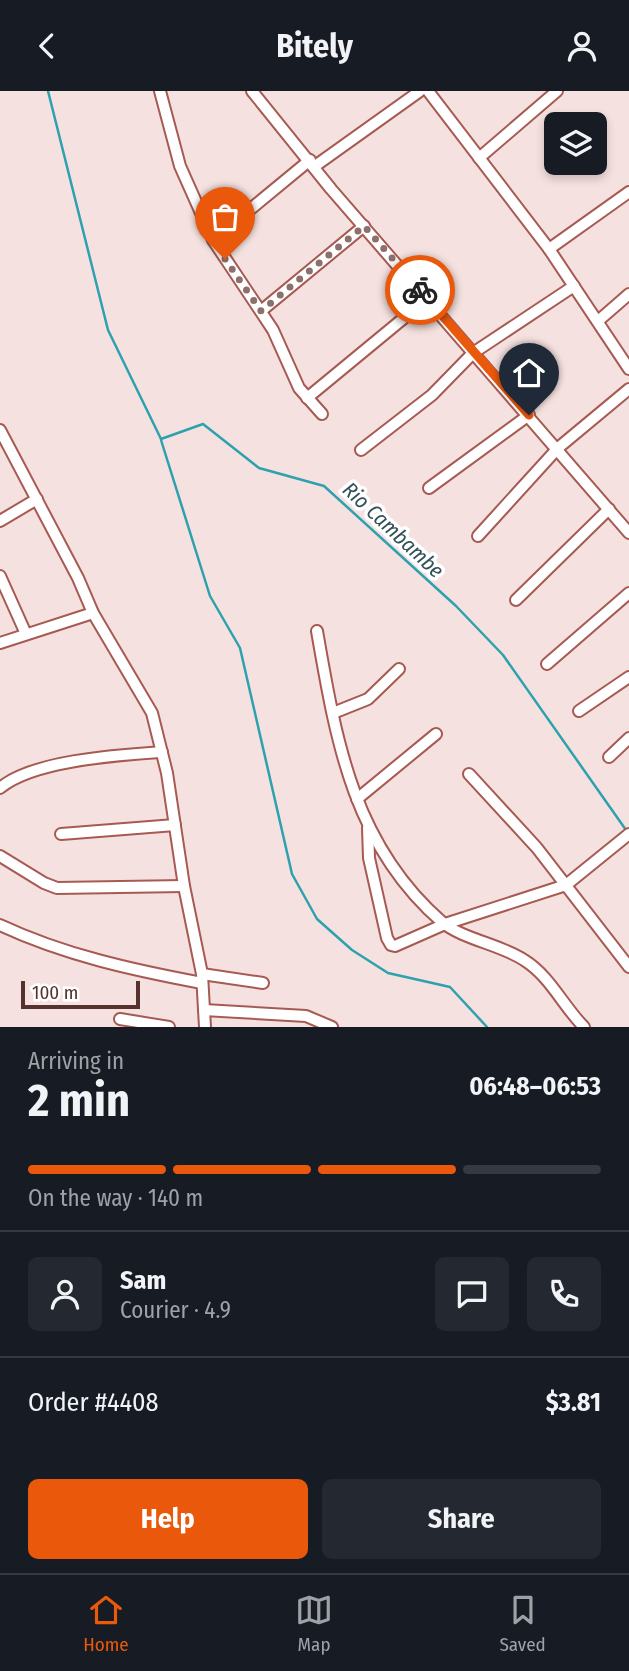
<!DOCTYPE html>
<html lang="en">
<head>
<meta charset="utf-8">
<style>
	:root { --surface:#171b24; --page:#242831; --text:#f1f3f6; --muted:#9ea1a6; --line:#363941; --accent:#ea580c }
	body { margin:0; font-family:"Fira Sans Condensed",sans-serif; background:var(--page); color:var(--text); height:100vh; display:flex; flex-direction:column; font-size:26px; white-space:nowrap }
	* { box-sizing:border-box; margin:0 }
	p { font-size:23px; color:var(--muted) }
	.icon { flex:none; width:38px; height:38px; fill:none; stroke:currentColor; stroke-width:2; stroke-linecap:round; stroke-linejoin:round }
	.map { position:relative; height:936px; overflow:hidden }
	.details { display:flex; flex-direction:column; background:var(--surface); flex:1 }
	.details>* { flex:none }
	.fabs { position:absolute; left:544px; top:21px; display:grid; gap:14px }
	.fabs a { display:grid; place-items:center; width:63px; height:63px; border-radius:10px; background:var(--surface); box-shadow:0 4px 10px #0003; font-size:35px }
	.scale { position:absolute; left:21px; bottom:18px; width:119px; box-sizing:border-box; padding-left:7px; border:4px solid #55322e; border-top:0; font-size:19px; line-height:24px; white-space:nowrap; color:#55322e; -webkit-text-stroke:5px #fff; paint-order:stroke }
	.pin { position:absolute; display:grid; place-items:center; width:60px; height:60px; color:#fff; margin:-72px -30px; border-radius:50% 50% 50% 0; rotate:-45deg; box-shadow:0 0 7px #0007 }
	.pin .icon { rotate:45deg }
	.courier { position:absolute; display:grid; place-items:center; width:70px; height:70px; margin:-35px; border:5px solid #ea580c; border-radius:50%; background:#fff; color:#222; box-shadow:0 2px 9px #0007 }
	.summary em { font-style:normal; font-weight:700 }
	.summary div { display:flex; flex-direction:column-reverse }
	.summary { display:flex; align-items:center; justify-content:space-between; height:119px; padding:0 28px }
	h1 { font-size:46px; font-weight:700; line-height:52px }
	.bar { display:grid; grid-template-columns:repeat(4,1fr); gap:10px 7px; align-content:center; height:84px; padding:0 28px }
	.bar i { height:9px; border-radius:5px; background:var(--line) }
	.bar .current { background:var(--accent) }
	.bar p { grid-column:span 4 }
	.line { display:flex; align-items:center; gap:18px; padding:0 28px; border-top:2px solid var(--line) }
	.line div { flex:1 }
	.round { display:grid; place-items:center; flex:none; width:74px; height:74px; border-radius:10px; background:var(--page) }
	.primary-button { display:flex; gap:14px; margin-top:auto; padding:14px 28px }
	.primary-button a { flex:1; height:80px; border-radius:10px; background:var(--accent); color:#fff; font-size:28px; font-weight:700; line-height:80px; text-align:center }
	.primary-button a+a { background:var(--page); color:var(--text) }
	header { display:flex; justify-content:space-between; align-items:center; height:91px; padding:0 28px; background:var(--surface); font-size:32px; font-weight:700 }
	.tab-bar { display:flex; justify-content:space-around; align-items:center; height:98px; border-top:2px solid var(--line); background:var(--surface); font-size:19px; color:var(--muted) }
	.tab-bar a { display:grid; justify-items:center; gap:4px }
	.tab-bar .current { color:var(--accent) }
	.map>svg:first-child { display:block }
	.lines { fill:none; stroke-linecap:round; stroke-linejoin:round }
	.stream { stroke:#2ea1ae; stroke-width:2.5 }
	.minor-casing { stroke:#a75a53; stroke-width:14 }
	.minor { stroke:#fff; stroke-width:10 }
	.done { stroke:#8d706c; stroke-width:7; stroke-dasharray:0 12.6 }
	.route { stroke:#ea580c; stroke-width:9 }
	.labels { text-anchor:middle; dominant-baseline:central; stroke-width:7; stroke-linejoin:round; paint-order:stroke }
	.water-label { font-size:21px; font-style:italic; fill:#305155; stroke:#fff }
</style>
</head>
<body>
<header><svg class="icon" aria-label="back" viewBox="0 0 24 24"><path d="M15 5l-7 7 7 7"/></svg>Bitely<svg class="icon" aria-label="person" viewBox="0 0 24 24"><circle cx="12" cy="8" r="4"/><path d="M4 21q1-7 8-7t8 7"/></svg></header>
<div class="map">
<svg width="629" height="936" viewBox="0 0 629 936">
	<rect width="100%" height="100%" fill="#f5e2e0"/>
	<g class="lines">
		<g class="stream">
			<path d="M48 0 108 239 161 348 203 333 259 377 324 395 456 515 503 564 626 739"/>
			<path d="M161 349 210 505 240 557 292 783 317 828 352 859 388 882 450 896 487 936"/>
		</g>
		<defs>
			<g id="minor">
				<path d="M160 0 180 75 213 149 273 239 299 297 322 323"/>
				<path d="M252 0 331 98 629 442"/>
				<path d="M428 0 549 158 629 278"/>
				<path d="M479 67 557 0"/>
				<path d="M315 75 420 0"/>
				<path d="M213 149 310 69"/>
				<path d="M549 158 629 101"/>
				<path d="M261 220 364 135"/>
				<path d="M598 230 629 203"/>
				<path d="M307 307 427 208"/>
				<path d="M0 339 78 487 93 522 152 622 167 682 184 795 202 883 205 936"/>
				<path d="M361 359 432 304 473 262 574 195"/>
				<path d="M429 397 529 324"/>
				<path d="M0 430 37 408"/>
				<path d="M478 445 558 357 629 298"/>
				<path d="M0 485 26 543"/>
				<path d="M516 509 609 418"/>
				<path d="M317 540C336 649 353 754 442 831 464 849 500 853 524 869 550 885 563 915 584 936"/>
				<path d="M0 552 93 522"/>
				<path d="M547 573 629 502"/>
				<path d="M579 620 629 586"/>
				<path d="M333 622 368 608 399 578"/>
				<path d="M609 666 629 647"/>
				<path d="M469 683 537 757 629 876"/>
				<path d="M0 697C33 669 120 664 162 661"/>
				<path d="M357 708 436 643"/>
				<path d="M368 737 369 767 387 847 391 854 395 855 445 833 566 794 629 743"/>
				<path d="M61 743 175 734"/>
				<path d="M0 765 44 792 57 797 184 795"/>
				<path d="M0 834C64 864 133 879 202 892"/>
				<path d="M202 883 263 892"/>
				<path d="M204 919 306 925 332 936"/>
				<path d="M120 928 169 936"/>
			</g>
		</defs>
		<use href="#minor" class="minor-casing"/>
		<use href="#minor" class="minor"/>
	</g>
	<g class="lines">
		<path class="done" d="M225 168 261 220 364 135 420 199"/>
		<path class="route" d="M420 199 529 324"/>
	</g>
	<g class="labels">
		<g class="water-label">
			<text transform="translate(393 439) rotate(43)">Rio Cambambe</text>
		</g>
	</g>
</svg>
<div class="fabs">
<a><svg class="icon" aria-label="layers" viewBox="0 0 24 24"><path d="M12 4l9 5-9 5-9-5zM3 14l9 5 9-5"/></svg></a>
</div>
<div class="scale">100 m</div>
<div class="pin" style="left:225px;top:168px;background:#ea580c"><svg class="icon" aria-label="bag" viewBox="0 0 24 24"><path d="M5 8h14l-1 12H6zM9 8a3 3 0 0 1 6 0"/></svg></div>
<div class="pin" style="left:529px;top:324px;background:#1f2937"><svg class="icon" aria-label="home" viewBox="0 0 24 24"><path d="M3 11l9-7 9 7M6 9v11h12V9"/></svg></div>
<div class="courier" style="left:420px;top:199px"><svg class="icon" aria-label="bike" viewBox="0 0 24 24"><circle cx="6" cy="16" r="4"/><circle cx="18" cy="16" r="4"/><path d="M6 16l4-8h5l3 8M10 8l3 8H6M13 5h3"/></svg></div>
</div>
<section class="details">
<div class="summary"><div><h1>2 min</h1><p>Arriving in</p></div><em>06:48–06:53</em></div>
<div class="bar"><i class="current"></i><i class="current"></i><i class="current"></i><i></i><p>On the way · 140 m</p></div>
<div class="line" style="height:126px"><a class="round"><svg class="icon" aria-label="person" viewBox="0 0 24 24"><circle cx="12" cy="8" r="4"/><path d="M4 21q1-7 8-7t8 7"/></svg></a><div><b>Sam</b><p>Courier · 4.9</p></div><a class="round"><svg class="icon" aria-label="chat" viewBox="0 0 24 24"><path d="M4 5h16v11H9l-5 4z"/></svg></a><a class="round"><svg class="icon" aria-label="phone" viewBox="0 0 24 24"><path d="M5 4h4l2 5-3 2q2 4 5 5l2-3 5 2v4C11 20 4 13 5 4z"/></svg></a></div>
<div class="line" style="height:91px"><div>Order #4408</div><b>$3.81</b></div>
<div class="primary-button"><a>Help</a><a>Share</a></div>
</section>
<nav class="tab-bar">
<a class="current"><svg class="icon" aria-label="home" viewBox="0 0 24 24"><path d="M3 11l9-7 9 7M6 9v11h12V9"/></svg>Home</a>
<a><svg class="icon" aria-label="map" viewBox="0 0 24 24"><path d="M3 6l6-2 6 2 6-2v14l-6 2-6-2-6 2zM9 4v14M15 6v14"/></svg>Map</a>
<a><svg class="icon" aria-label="saved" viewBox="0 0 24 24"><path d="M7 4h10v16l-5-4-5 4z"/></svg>Saved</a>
</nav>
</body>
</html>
